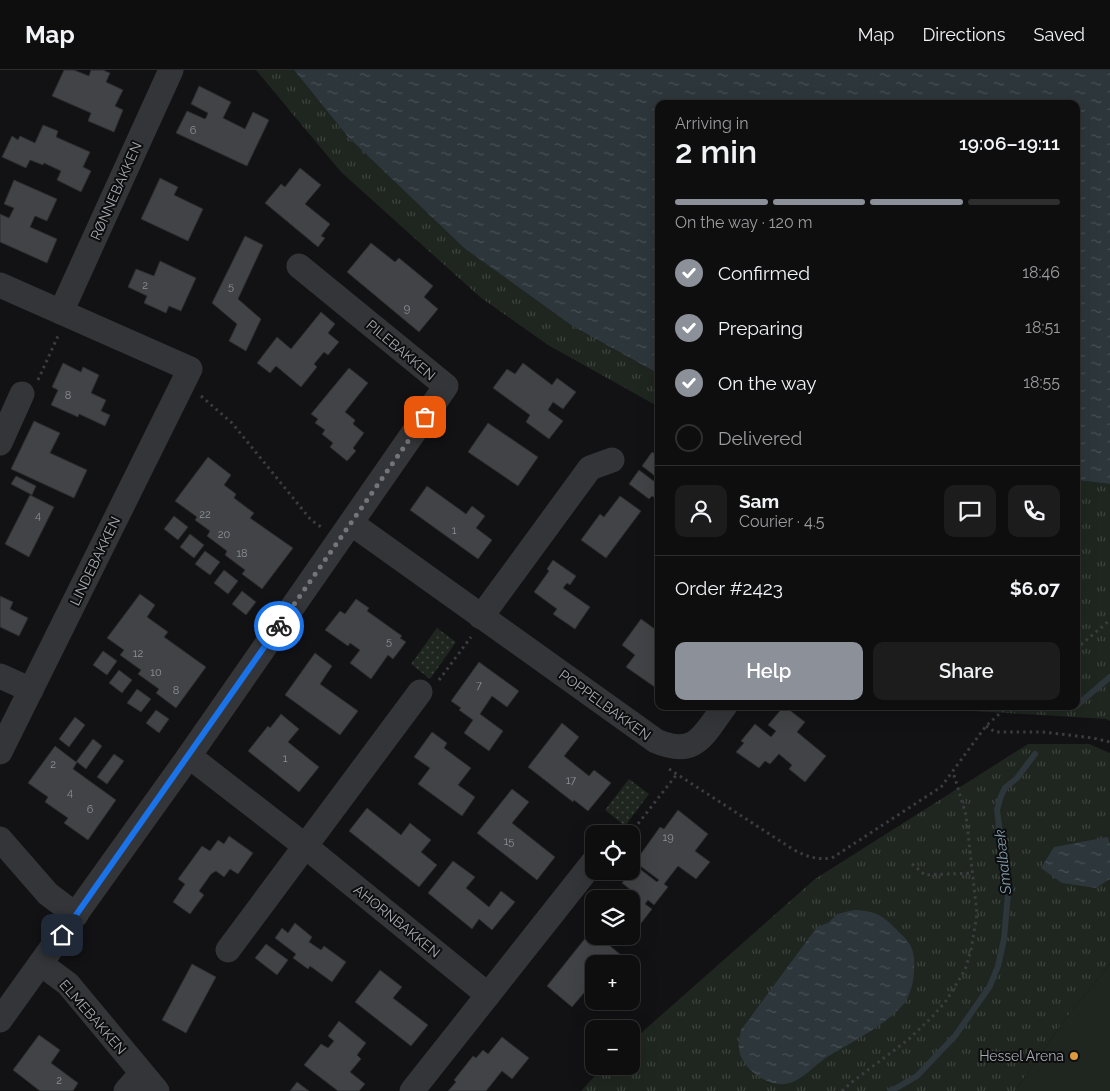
<!DOCTYPE html>
<html lang="en">
<head>
<meta charset="utf-8">
<style>
	:root { --surface:#0e0e0f; --page:#1c1c1d; --text:#f1f3f6; --muted:#9b9c9e; --line:#2e2e2f; --accent:#8c9099 }
	body { margin:0; font-family:Raleway,sans-serif; background:var(--page); color:var(--text); height:100vh; display:flex; flex-direction:column; font-size:19px; white-space:nowrap }
	* { box-sizing:border-box; margin:0 }
	p { font-size:16px; color:var(--muted) }
	.icon { flex:none; width:28px; height:28px; fill:none; stroke:currentColor; stroke-width:2; stroke-linecap:round; stroke-linejoin:round }
	.map { position:relative; flex:1; overflow:hidden }
	.details { position:absolute; left:655px; top:30px; width:425px; height:610px; display:flex; flex-direction:column; background:var(--surface); border-radius:10px; box-shadow:0 5px 20px #0002,0 0 0 1px var(--line) }
	.details>* { flex:none }
	.tools { position:absolute; left:585px; top:755px; display:grid; gap:10px }
	.tools a { display:grid; place-items:center; width:55px; height:55px; border-radius:10px; background:var(--surface); box-shadow:0 5px 20px #0002,0 0 0 1px var(--line); font-size:25px }
	.pin { position:absolute; display:grid; place-items:center; width:42px; height:42px; color:#fff; margin:-21px; border-radius:10px; box-shadow:0 2px 8px #0006 }
	.courier { position:absolute; display:grid; place-items:center; width:50px; height:50px; margin:-25px; border:4px solid #1a73e8; border-radius:50%; background:#fff; color:#222; box-shadow:0 1px 6px #0007 }
	.overview em { font-style:normal; font-weight:600 }
	.overview div { display:flex; flex-direction:column-reverse }
	.overview { display:flex; align-items:center; justify-content:space-between; height:85px; padding:0 20px }
	h1 { font-size:32px; font-weight:600; line-height:38px }
	.bar { display:grid; grid-template-columns:repeat(4,1fr); gap:8px 5px; align-content:center; height:60px; padding:0 20px }
	.bar i { height:6px; border-radius:4px; background:var(--line) }
	.bar .selected { background:var(--accent) }
	.bar p { grid-column:span 4 }
	.line { display:flex; align-items:center; gap:12px; padding:0 20px; border-top:1px solid var(--line) }
	.line div { flex:1 }
	.round { display:grid; place-items:center; flex:none; width:52px; height:52px; border-radius:10px; background:var(--page) }
	ol { padding:0 20px; list-style:none }
	li { display:flex; align-items:center; gap:15px; height:55px }
	li p { margin-inline-start:auto }
	li .icon { padding:5px; border-radius:50%; background:var(--accent); color:#fff; stroke-width:4 }
	li:last-child { color:var(--muted) }
	li i { width:28px; height:28px; border:2px solid var(--line); border-radius:50% }
	.cta { display:flex; gap:10px; margin-top:auto; padding:10px 20px }
	.cta a { flex:1; height:58px; border-radius:10px; background:var(--accent); color:#fff; font-size:20px; font-weight:600; line-height:58px; text-align:center }
	.cta a+a { background:var(--page); color:var(--text) }
	header { display:flex; align-items:center; gap:30px; box-sizing:border-box; height:70px; padding:0 25px; background:var(--surface); border-bottom:1px solid var(--line) }
	header strong { font-size:24px }
	nav { display:flex; gap:28px; margin-inline-start:auto; font-size:18px }
	.map>svg:first-child { display:block }
	.grass { fill:url(#grass-tufts) }
	.park { fill:url(#park-dots) }
	.garden { fill:#1f261f }
	.water { fill:url(#water-ripples) }
	.lines { fill:none; stroke-linecap:round; stroke-linejoin:round }
	.stream { stroke:#2d363b; stroke-width:6 }
	.building { fill:#414346; stroke:#2c2d2f }
	.path { stroke:#3a3c3f; stroke-width:3; stroke-dasharray:2.5 4; stroke-linecap:butt }
	.minor { stroke:#343538; stroke-width:25 }
	.done { stroke:#72757b; stroke-width:5; stroke-dasharray:0 9 }
	.route { stroke:#1a73e8; stroke-width:6 }
	.poi-dot { fill:#de983f; stroke:#0d0d0e; stroke-width:2 }
	.labels { text-anchor:middle; dominant-baseline:central; stroke-width:4; stroke-linejoin:round; paint-order:stroke }
	.number-label { font-size:11px; fill:#8c9198 }
	.street-label { font-size:14px; fill:#a5abb3; stroke:#0d0d0e }
	.poi-label { font-size:14px; fill:#a5abb3; stroke:#0d0d0e; text-anchor:end }
	.water-label { font-size:15px; font-style:italic; fill:#7f9bab; stroke:#0d0d0e }
</style>
</head>
<body>
<header>
<strong>Map</strong>
<nav><a>Map</a><a>Directions</a><a>Saved</a></nav>
</header>
<div class="map">
<svg width="1110" height="1021" viewBox="0 0 1110 1021">
	<defs>
		<pattern id="grass-tufts" width="24" height="20" patternUnits="userSpaceOnUse" patternTransform="scale(1.25)"><rect width="24" height="20" fill="#1f261f"/><path d="M3 7l-1-3M5 7V3M7 7l1-3M15 17l-1-3M17 17v-4M19 17l1-3" fill="none" stroke="#3d433d"/></pattern>
		<pattern id="park-dots" width="8" height="8" patternUnits="userSpaceOnUse" patternTransform="scale(1.25)"><rect width="8" height="8" fill="#1f261f"/><path d="M2 2h.1M6 6h.1" fill="none" stroke="#3d433d" stroke-width="1.8" stroke-linecap="round"/></pattern>
		<pattern id="water-ripples" width="26" height="14" patternUnits="userSpaceOnUse" patternTransform="scale(1.25)"><rect width="26" height="14" fill="#2d363b"/><path d="M2 4q2-2 4 0t4 0M15 11q2-2 4 0t4 0" fill="none" stroke="#485055"/></pattern>
	</defs>
	<rect width="100%" height="100%" fill="#121214"/>
	<g class="grass">
		<path d="M256 0H294L348 67 464 178 571 255 659 304V337L548 275 480 227 341 102Z"/>
		<path d="M1076 410 1110 414V651L1106 649 957 640 958 636H1076Z"/>
		<path d="M1028 674H1089L1110 683V894L1063 952 1015 1021H581L604 996H631V972L815 809Z"/>
	</g>
	<g class="park">
		<path d="M437 558 456 572 430 609 411 594Z"/>
		<path d="M629 709 649 724 625 756 605 740Z"/>
	</g>
	<path class="garden" d="M1110 894V1021H1015L1063 952Z"/>
	<g class="water">
		<path d="M294 0H1110V414L1076 410V34H659V304L571 255 464 178 348 67Z"/>
		<path d="M1108 767 1110 775V809L1096 818 1062 813 1041 798 1054 777Z"/>
		<path d="M854 840C880 841 885 848 902 865 913 875 915 885 914 899 914 910 911 923 905 932 890 953 850 973 827 987 812 997 798 1016 779 1014 762 1013 740 996 739 978 738 973 740 965 741 960L817 857 828 853 837 844Z"/>
	</g>
	<g class="lines">
		<g class="stream">
			<path d="M1076 636 1110 607"/>
			<path d="M891 1021 917 1006 935 987 955 966 990 916 998 896 1004 869 1008 824 997 740 1001 726 1005 718 1017 708 1035 684"/>
		</g>
	</g>
	<g class="building">
		<path d="M64 0H74L89 6 91 0H103L110 3 106 12 123 20 115 36 123 40 114 62 88 51 91 43 52 26Z"/>
		<path d="M199 16 231 32 223 48 245 59 253 42 269 50 247 96 176 63 187 41 205 49 206 48 208 43 191 34Z"/>
		<path d="M43 55 58 61 56 67 90 82 83 97 91 101 81 122 57 110 61 101 44 93 43 95 30 90 26 98 2 87 12 66 18 70 20 66 35 73Z"/>
		<path d="M300 98 321 115 305 134 330 154 321 166 325 168 318 177 265 133 281 114 285 117Z"/>
		<path d="M160 108 178 117 174 125 203 139 188 171 141 149Z"/>
		<path d="M14 110 57 129 47 151 35 146 30 157 57 169 47 193 0 172V144L9 148 14 138 4 134Z"/>
		<path d="M245 166 263 175 238 229 261 249 246 281 229 271 237 254 212 233Z"/>
		<path d="M371 173 395 192 399 188 433 216 424 227 438 239 419 262 347 202Z"/>
		<path d="M160 191 196 208 181 241 169 236 166 243 144 233 147 226 128 217 136 199 154 206Z"/>
		<path d="M321 242 335 254 328 263 339 272 328 285 324 282 314 294 317 297 301 317 276 296 270 303 257 293 277 267 291 279Z"/>
		<path d="M63 293 81 302 83 297 99 305 91 323 106 330 101 341 110 345 105 356 79 344 78 347 51 335 58 320 52 317Z"/>
		<path d="M523 293 552 315 557 308 576 322 563 339 553 332 548 340 563 351 549 369 526 352 530 345 493 318 507 299 515 304Z"/>
		<path d="M349 298 368 313 345 342 355 350 353 354 364 363 353 378 356 381 347 391 330 377 333 373 322 364 325 360 315 353 318 349 311 344Z"/>
		<path d="M34 351 60 363 50 383 87 400 74 428 11 399Z"/>
		<path d="M488 353 538 387 518 416 468 382Z"/>
		<path d="M652 382 659 387V409L642 396Z"/>
		<path d="M208 387 231 405 224 415 236 424 234 428 254 443 250 448 293 478 262 519 242 504 245 500 225 485 227 481 207 466 210 461 195 450 197 447 175 431Z"/>
		<path d="M639 400 659 415V431L652 426 649 429 629 414Z"/>
		<path d="M16 406 36 416 32 425 11 414Z"/>
		<path d="M427 416 466 444 472 436 485 446 476 458 492 470 478 489 410 440Z"/>
		<path d="M30 425 54 437 29 487 5 474Z"/>
		<path d="M620 426 641 441 606 488 581 470 600 444 604 447Z"/>
		<path d="M174 446 188 457 178 470 164 459Z"/>
		<path d="M190 464 204 475 194 488 180 477Z"/>
		<path d="M205 481 220 492 210 505 195 494Z"/>
		<path d="M553 490 576 506 570 515 567 513 563 518 590 537 575 559 553 544 557 539 534 522 549 501 547 499Z"/>
		<path d="M224 500 238 511 228 524 214 513Z"/>
		<path d="M242 521 256 532 246 545 232 534Z"/>
		<path d="M140 524 155 535 147 547 168 562 164 567 206 597 176 638 156 623 159 619 138 604 141 600 120 585 124 580 107 568Z"/>
		<path d="M0 526 13 532 10 539 28 548 19 566 0 557Z"/>
		<path d="M356 529 369 538 367 541 402 566 400 568 406 572 393 589 388 585 371 609 350 593 360 580 350 573 348 576 325 560 340 541 345 544Z"/>
		<path d="M641 549 659 562V574L654 581 659 584V620L626 597 635 585 622 575Z"/>
		<path d="M103 581 117 591 107 605 93 595Z"/>
		<path d="M315 583 332 596 320 614 358 641 340 665 285 625Z"/>
		<path d="M479 592 519 621 507 637 492 626 480 644 503 661 489 681 464 663 473 650 459 640 461 638 451 631Z"/>
		<path d="M119 600 132 610 122 623 109 613Z"/>
		<path d="M137 619 151 629 141 642 127 633Z"/>
		<path d="M784 636 805 652 797 662 826 686 805 712 789 699 792 695 779 684 770 694 765 691 759 698 736 682 744 673 741 671 755 654 771 667 776 661 768 655Z"/>
		<path d="M156 640 169 649 159 663 146 653Z"/>
		<path d="M281 644 299 659 288 672 319 697 299 722 248 681 268 656 270 658Z"/>
		<path d="M75 647 85 655 69 677 59 669Z"/>
		<path d="M562 653 579 667 564 686 589 706 594 700 611 713 588 741 574 730 573 732 528 697Z"/>
		<path d="M432 662 447 673 444 678 471 698 458 715 475 727 462 746 418 714 430 698 414 687Z"/>
		<path d="M93 669 102 676 86 699 77 692 73 699 116 730 88 770 64 753 68 748 45 732 48 727 28 713 55 676 76 692Z"/>
		<path d="M114 684 124 691 107 714 97 707Z"/>
		<path d="M512 719 529 732 512 753 555 787 537 810 477 763Z"/>
		<path d="M367 738 401 765 410 753 431 770 421 782 437 795 419 817 349 761Z"/>
		<path d="M678 740 708 764 695 781 710 792 696 809 678 796 664 814 668 817 654 835 648 830 645 834 652 839 626 873 617 866H631V829H624L631 820 622 813 636 796 657 812 659 810 635 792 660 757 664 759Z"/>
		<path d="M229 766 253 783 238 804 230 799 224 807 216 801 211 804 199 821 204 825 190 844 173 832 185 814 178 809 202 776 210 781 218 770 224 774Z"/>
		<path d="M453 791 475 807 466 818 489 837 501 821 515 832 492 860 479 849 472 859 428 823Z"/>
		<path d="M295 853 312 867 309 872 321 880 324 876 346 892 332 912 310 896 308 899 293 888 296 884 275 868 282 858 288 863Z"/>
		<path d="M591 861 594 863V866H598L621 885 613 894H594V911L572 937 547 916Z"/>
		<path d="M266 874 288 890 277 905 255 888Z"/>
		<path d="M192 894 216 907 186 963 162 950Z"/>
		<path d="M380 900 402 917 393 928 428 955 411 976 355 932Z"/>
		<path d="M339 951 366 973 357 985 361 989 350 1002 365 1014 359 1021H338L304 995 321 974 328 978 334 971 328 966Z"/>
		<path d="M39 965 60 980 51 993 78 1013 73 1021H40L13 1000Z"/>
		<path d="M502 967 529 988 512 1009 502 1001 486 1021H448L456 1012 454 1010 473 986 476 988 483 980 488 984Z"/>
		<path d="M297 1012 309 1021H290Z"/>
	</g>
	<g class="lines">
		<g class="path">
			<path d="M38 310 58 266"/>
			<path d="M201 326 232 353 311 450 321 457"/>
			<path d="M1076 579 1110 550"/>
			<path d="M439 610 471 567"/>
			<path d="M986 656 995 662H1043L1093 668 1110 672"/>
			<path d="M669 699 794 780C808 787 817 790 832 788L941 717 986 656 1008 636"/>
			<path d="M630 764 677 704"/>
			<path d="M912 794 925 805 972 803"/>
			<path d="M842 1021 852 1012 909 969 932 947 946 931 965 900 971 880 977 844 966 745 953 702"/>
		</g>
		<g class="minor">
			<path d="M0 215 190 299 0 682"/>
			<path d="M61 242 171 0"/>
			<path d="M0 373 22 324"/>
			<path d="M351 453 656 671C696 688 703 665 725 636"/>
			<path d="M481 547 590 398 612 390"/>
			<path d="M0 606 31 620"/>
			<path d="M189 686 305 776 488 925"/>
			<path d="M0 769 48 824 76 845"/>
			<path d="M228 880 420 622"/>
			<path d="M41 894 68 914 157 1021"/>
			<path d="M0 950 189 686 446 316 299 196"/>
			<path d="M126 1021 141 1004"/>
			<path d="M412 1021 594 791"/>
		</g>
	</g>
	<g class="lines">
		<path class="done" d="M279 556 425 347"/>
		<path class="route" d="M62 865 279 556"/>
	</g>
	<circle class="poi-dot" cx="1074" cy="986" r="5"/>
	<g class="labels">
		<g class="number-label">
			<text x="193" y="60">6</text>
			<text x="145" y="215">2</text>
			<text x="231" y="216">5</text>
			<text x="407" y="238">9</text>
			<text x="68" y="325">8</text>
			<text x="205" y="444">22</text>
			<text x="38" y="445">4</text>
			<text x="454" y="460">1</text>
			<text x="224" y="464">20</text>
			<text x="242" y="483">18</text>
			<text x="389" y="571">5</text>
			<text x="138" y="583">12</text>
			<text x="156" y="602">10</text>
			<text x="479" y="615">7</text>
			<text x="176" y="620">8</text>
			<text x="285" y="688">1</text>
			<text x="53" y="694">2</text>
			<text x="571" y="710">17</text>
			<text x="70" y="722">4</text>
			<text x="90" y="739">6</text>
			<text x="668" y="767">19</text>
			<text x="509" y="771">15</text>
			<text x="59" y="1010">2</text>
		</g>
		<g class="street-label">
			<text transform="translate(116 121) rotate(-66)">RØNNEBAKKEN</text>
			<text transform="translate(401 280) rotate(40)">PILEBAKKEN</text>
			<text transform="translate(95 491) rotate(-64)">LINDEBAKKEN</text>
			<text transform="translate(605 635) rotate(36)">POPPELBAKKEN</text>
			<text transform="translate(397 851) rotate(39)">AHORNBAKKEN</text>
			<text transform="translate(93 947) rotate(49)">ELMEBAKKEN</text>
		</g>
		<g class="poi-label">
			<text x="1064" y="986">Hessel Arena</text>
		</g>
		<g class="water-label">
			<text transform="translate(1003 792) rotate(-96)">Smalbæk</text>
		</g>
	</g>
</svg>
<div class="tools">
<a><svg class="icon" aria-label="locate" viewBox="0 0 24 24"><circle cx="12" cy="12" r="6"/><path d="M12 2v4M12 18v4M2 12h4M18 12h4"/></svg></a>
<a><svg class="icon" aria-label="layers" viewBox="0 0 24 24"><path d="M12 4l9 5-9 5-9-5zM3 14l9 5 9-5"/></svg></a>
<a>+</a>
<a>−</a>
</div>
<div class="pin" style="left:425px;top:347px;background:#ea580c"><svg class="icon" aria-label="bag" viewBox="0 0 24 24"><path d="M5 8h14l-1 12H6zM9 8a3 3 0 0 1 6 0"/></svg></div>
<div class="pin" style="left:62px;top:865px;background:#1f2937"><svg class="icon" aria-label="home" viewBox="0 0 24 24"><path d="M3 11l9-7 9 7M6 9v11h12V9"/></svg></div>
<div class="courier" style="left:279px;top:556px"><svg class="icon" aria-label="bike" viewBox="0 0 24 24"><circle cx="6" cy="16" r="4"/><circle cx="18" cy="16" r="4"/><path d="M6 16l4-8h5l3 8M10 8l3 8H6M13 5h3"/></svg></div>
<section class="details">
<div class="overview"><div><h1>2 min</h1><p>Arriving in</p></div><em>19:06–19:11</em></div>
<div class="bar"><i class="selected"></i><i class="selected"></i><i class="selected"></i><i></i><p>On the way · 120 m</p></div>
<ol>
<li><svg class="icon" aria-label="check" viewBox="0 0 24 24"><path d="M5 12l5 5 9-10"/></svg>Confirmed<p>18:46</p></li>
<li><svg class="icon" aria-label="check" viewBox="0 0 24 24"><path d="M5 12l5 5 9-10"/></svg>Preparing<p>18:51</p></li>
<li><svg class="icon" aria-label="check" viewBox="0 0 24 24"><path d="M5 12l5 5 9-10"/></svg>On the way<p>18:55</p></li>
<li><i></i>Delivered</li>
</ol>
<div class="line" style="height:90px"><a class="round"><svg class="icon" aria-label="person" viewBox="0 0 24 24"><circle cx="12" cy="8" r="4"/><path d="M4 21q1-7 8-7t8 7"/></svg></a><div><b>Sam</b><p>Courier · 4.5</p></div><a class="round"><svg class="icon" aria-label="chat" viewBox="0 0 24 24"><path d="M4 5h16v11H9l-5 4z"/></svg></a><a class="round"><svg class="icon" aria-label="phone" viewBox="0 0 24 24"><path d="M5 4h4l2 5-3 2q2 4 5 5l2-3 5 2v4C11 20 4 13 5 4z"/></svg></a></div>
<div class="line" style="height:65px"><div>Order #2423</div><b>$6.07</b></div>
<div class="cta"><a>Help</a><a>Share</a></div>
</section>
</div>
</body>
</html>
